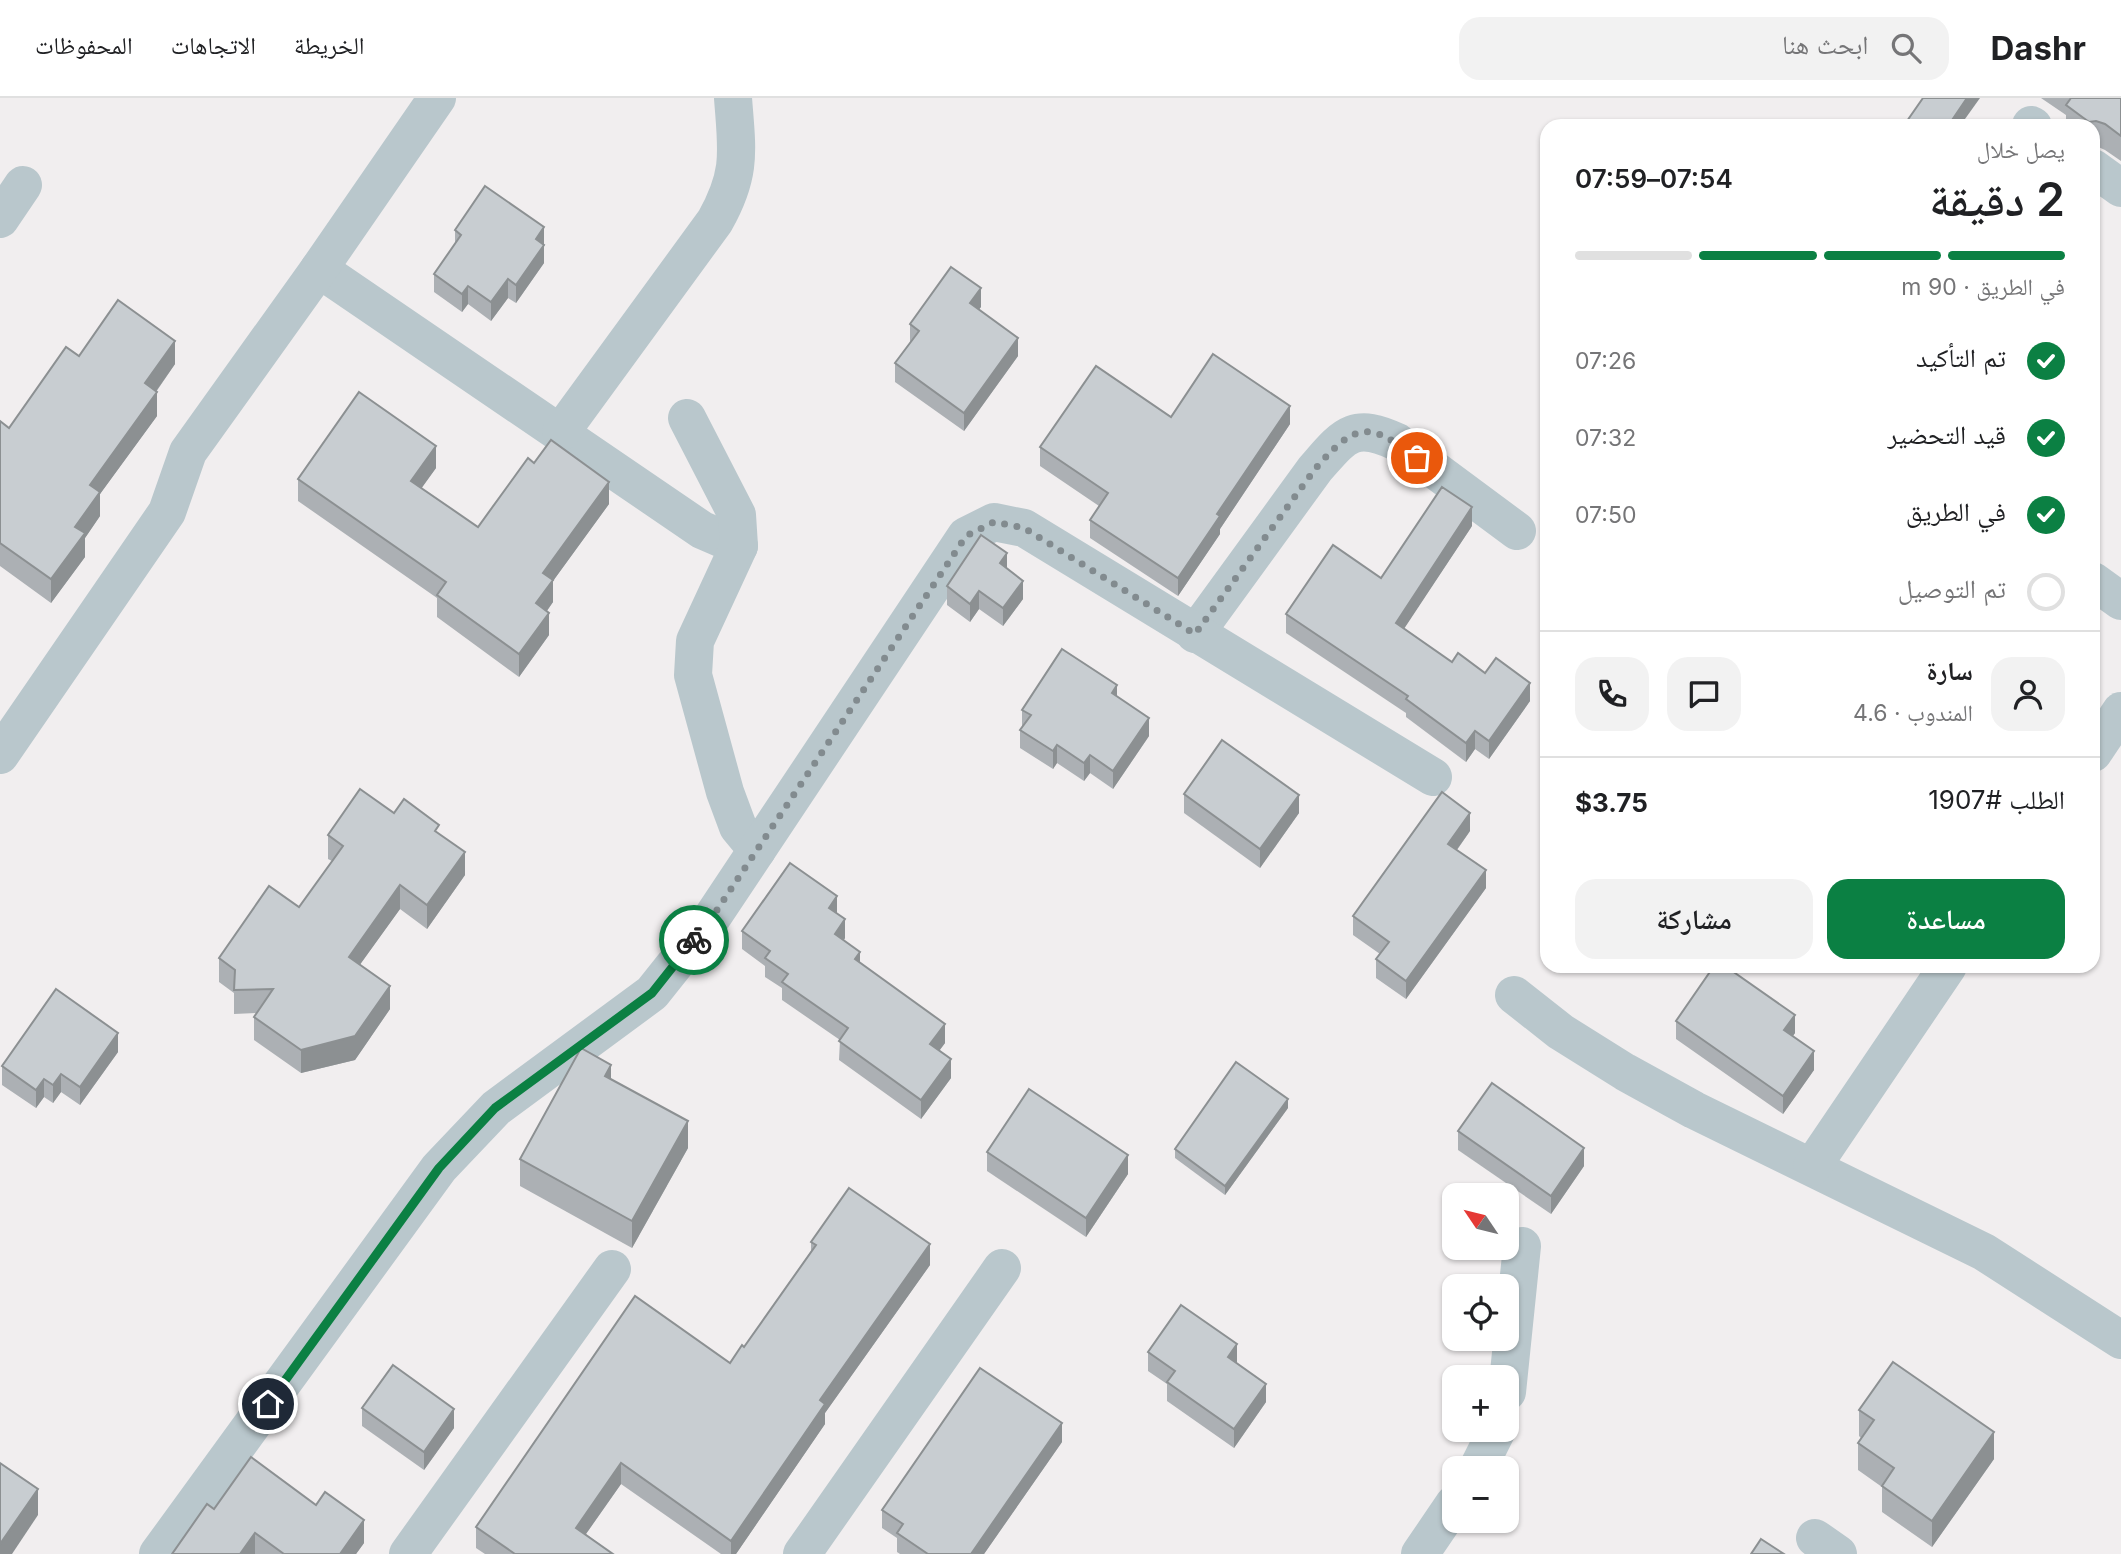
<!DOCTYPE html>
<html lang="ar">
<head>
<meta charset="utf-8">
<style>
	:root { --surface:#fff; --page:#f2f2f2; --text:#202124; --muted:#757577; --line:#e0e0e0; --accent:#0b8043 }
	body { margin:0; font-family:Inter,"Noto Naskh Arabic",sans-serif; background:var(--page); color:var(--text); direction:rtl; height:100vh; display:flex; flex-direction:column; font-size:26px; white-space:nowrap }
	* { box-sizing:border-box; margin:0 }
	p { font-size:23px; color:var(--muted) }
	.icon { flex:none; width:38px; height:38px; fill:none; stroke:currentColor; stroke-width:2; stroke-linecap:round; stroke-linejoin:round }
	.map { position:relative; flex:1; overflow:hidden; direction:ltr }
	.side { position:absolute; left:1540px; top:21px; width:560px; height:854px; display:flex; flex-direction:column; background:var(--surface); border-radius:21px; box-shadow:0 2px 5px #0004; direction:rtl }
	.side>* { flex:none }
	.needle { width:46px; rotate:305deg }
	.fabs { position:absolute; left:1442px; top:1085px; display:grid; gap:14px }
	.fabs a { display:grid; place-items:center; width:77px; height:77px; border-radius:14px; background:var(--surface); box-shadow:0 2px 5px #0004; font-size:35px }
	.pin { position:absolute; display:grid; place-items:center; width:60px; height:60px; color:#fff; margin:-30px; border:4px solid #fff; border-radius:50%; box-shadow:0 2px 7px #0007 }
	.courier { position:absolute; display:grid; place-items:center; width:70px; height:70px; margin:-35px; border:5px solid #0b8043; border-radius:50%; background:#fff; color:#222; box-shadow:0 2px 9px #0007 }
	.overview em { font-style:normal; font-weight:600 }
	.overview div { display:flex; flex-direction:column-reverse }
	.overview { display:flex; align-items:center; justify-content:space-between; height:119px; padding:0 35px }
	h1 { font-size:46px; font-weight:600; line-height:52px }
	.bar { display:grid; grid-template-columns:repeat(4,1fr); gap:10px 7px; align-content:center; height:84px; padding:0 35px }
	.bar i { height:9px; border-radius:5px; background:var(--line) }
	.bar .selected { background:var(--accent) }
	.bar p { grid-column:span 4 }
	.line { display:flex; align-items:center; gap:18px; padding:0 35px; border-top:2px solid var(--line) }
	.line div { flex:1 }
	.round { display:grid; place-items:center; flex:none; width:74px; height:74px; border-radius:21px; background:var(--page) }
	ol { padding:0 35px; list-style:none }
	li { display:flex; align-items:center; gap:21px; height:77px }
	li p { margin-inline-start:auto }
	li .icon { padding:7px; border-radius:50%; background:var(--accent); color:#fff; stroke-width:4 }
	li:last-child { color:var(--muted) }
	li i { width:38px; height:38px; border:4px solid var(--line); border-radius:50% }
	.button { display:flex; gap:14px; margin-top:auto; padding:14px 35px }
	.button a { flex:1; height:80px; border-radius:21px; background:var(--accent); color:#fff; font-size:28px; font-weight:600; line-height:80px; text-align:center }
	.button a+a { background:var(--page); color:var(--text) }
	header { display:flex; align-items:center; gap:42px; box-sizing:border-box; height:98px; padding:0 35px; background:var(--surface); border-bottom:2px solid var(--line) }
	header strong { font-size:33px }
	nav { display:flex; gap:38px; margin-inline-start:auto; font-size:24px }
	.search { width:490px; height:63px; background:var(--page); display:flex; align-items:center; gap:18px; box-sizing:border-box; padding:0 24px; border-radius:21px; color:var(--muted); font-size:26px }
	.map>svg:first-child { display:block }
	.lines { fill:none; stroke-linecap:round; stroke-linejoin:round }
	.street { stroke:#b9c7cc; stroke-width:38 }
	.wall { fill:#acb0b4 }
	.shaded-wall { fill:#8c9092 }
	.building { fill:#c8cdd1; stroke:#8c9092; stroke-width:2 }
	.done { stroke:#828b8f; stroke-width:7; stroke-dasharray:0 12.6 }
	.route { stroke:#0b8043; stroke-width:9 }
</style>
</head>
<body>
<header>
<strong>Dashr</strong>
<div class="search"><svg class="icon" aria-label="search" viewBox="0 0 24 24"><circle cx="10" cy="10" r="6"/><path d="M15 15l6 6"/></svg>ابحث هنا</div>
<nav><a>الخريطة</a><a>الاتجاهات</a><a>المحفوظات</a></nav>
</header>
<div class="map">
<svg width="2121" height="1456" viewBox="0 0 2121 1456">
	<rect width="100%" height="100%" fill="#f1eeef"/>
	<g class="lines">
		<g class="street">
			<path d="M2031 27 2033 28"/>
			<path d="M2093 70 2121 90"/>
			<path d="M0 121 23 87"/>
			<path d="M319 171 702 432 739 448"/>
			<path d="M687 320 737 417 739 448 695 543 693 577 725 694 738 729 757 752"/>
			<path d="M561 334 715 123C742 75 737 53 733 0"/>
			<path d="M2093 483 2121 503"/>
			<path d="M1195 536 1315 371C1344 338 1353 323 1397 344L1517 433"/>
			<path d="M2093 655 2121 613"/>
			<path d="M0 657 167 414 188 354 319 171 437 0"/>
			<path d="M1514 897 1561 934 1625 974 1694 1012 1984 1154 2121 1242"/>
			<path d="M1812 1069 1948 868"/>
			<path d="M1507 1294 1522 1148"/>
			<path d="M1478 1370 1497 1332"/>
			<path d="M1815 1440 1838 1456"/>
			<path d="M158 1456 439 1070 496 1010 652 895 711 821 966 438 994 424 1024 430 1433 679"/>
			<path d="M408 1456 612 1171"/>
			<path d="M802 1456 1002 1170"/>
			<path d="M1420 1456 1454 1406"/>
		</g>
	</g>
	<g class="wall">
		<path d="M2041 0H2121V63L2105 52 2096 48 2093 49V28H2066V17Z"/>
		<path d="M544 129V165L516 205 508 200 491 223 468 206 462 214 434 194V176L455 146V132Z"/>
		<path d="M981 209 979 211 1018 258 964 333 895 284V265L910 245V226Z"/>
		<path d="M79 258 175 266 156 294 157 318 100 396V418L85 440V459L51 505 0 468V323L9 330Z"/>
		<path d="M1171 319 1290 326 1220 431V436L1178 498 1090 440V422L1099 408 1040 368V349Z"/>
		<path d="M534 365 609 406 553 483V504L547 513 549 537 519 579 437 519V500L298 403V381L436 370 421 390 478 429Z"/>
		<path d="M1472 428 1404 530 1452 564 1485 575 1530 603 1489 661 1475 651 1466 664 1406 619V615L1286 535V516L1381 480Z"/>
		<path d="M1007 471 1023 501 1003 528 979 511 970 524 947 507V488Z"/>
		<path d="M1117 599 1149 638 1113 691 1090 675 1084 683 1057 665 1053 671 1020 650V632L1022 629V612Z"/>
		<path d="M1184 696 1299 715 1260 770 1184 715Z"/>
		<path d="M394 715 439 736 465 777 427 831 400 811 360 866 390 911 355 962 301 975 254 942V919L257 915 234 916V895L219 884V860L299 809 332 763 328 761V737Z"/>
		<path d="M1470 733 1457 752 1486 790 1406 901 1376 880V861L1380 856 1353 837V818Z"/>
		<path d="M837 815 845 840 844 842 860 865 945 945 939 953 951 980 921 1021 839 962 840 942 782 902V890L765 879V868L742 851V833Z"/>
		<path d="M1676 923 1795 935 1793 938 1814 972 1783 1016 1676 941Z"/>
		<path d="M118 954 80 1007 61 994 53 1005 44 999 36 1010 2 987V968Z"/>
		<path d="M1288 1010 1225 1097 1175 1060V1051Z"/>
		<path d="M1458 1033 1584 1068 1551 1116 1458 1052Z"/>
		<path d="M688 1050 632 1150 520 1088V1061Z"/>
		<path d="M987 1054 1128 1076 1086 1139 987 1073Z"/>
		<path d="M811 1144 930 1167 825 1315V1326L736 1456H721L621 1386 586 1436 613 1456H485L476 1450V1429L730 1265 744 1249 811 1153Z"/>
		<path d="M1148 1254 1237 1265 1266 1304 1234 1350 1167 1303V1286L1148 1273Z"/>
		<path d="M362 1310 454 1330 424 1372 362 1328Z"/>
		<path d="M1859 1312 1994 1361 1932 1449 1882 1414V1389L1858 1372V1345L1861 1340 1859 1338Z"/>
		<path d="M1062 1344 984 1456H900L897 1454V1440L882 1430V1412Z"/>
		<path d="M214 1411 364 1445 356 1456H172Z"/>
	</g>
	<g class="shaded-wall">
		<path d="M1967 0H1980L1960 28H1948Z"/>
		<path d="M544 129V165L516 205V187L536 141Z"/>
		<path d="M508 181V200L491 223V204Z"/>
		<path d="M468 188V206L462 214V196Z"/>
		<path d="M981 190V209L970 223V205Z"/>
		<path d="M1018 240V258L964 333V315Z"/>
		<path d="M175 243V266L145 309V285Z"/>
		<path d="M157 294V318L100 396V418L85 440V459L51 505V481L75 429 90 387Z"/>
		<path d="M1290 308V326L1220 431V436L1178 498V480L1217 416Z"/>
		<path d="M436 348V370L411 405V383Z"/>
		<path d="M609 384V406L553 483V504L536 528V505L543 475Z"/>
		<path d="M1472 409V428L1396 543V525Z"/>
		<path d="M1007 455V473L1000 465Z"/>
		<path d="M1023 483V501L1003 528V510Z"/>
		<path d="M979 493V511L970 524V506Z"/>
		<path d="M549 515V537L519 579V556Z"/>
		<path d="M1530 585V603L1489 661V643Z"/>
		<path d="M1117 587V606L1112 595Z"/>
		<path d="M1149 620V638L1113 691V673Z"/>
		<path d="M1475 633V651L1466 664V645Z"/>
		<path d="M1057 647V665L1053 671V653Z"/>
		<path d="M1090 657V675L1084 683V665Z"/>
		<path d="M1299 697V715L1260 770V751Z"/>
		<path d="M1470 715V733L1448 764V746Z"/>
		<path d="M465 754V777L427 831V807Z"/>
		<path d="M1486 772V790L1406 901V883Z"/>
		<path d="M400 787V811L349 882V859Z"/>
		<path d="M837 798V816L829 810Z"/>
		<path d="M845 821V840L835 854V836Z"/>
		<path d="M860 854V872L855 861Z"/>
		<path d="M390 888V911L355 962 301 975V952Z"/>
		<path d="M1795 917V935L1784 950V932Z"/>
		<path d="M945 926V945L930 965V946Z"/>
		<path d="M118 935V954L80 1007V989Z"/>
		<path d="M1814 953V972L1783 1016V998Z"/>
		<path d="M951 961V980L921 1021V1002Z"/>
		<path d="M611 967V993L605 978Z"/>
		<path d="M61 976V994L53 1005V987Z"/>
		<path d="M44 981V999L36 1010V992Z"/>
		<path d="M1288 1001V1010L1225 1097V1088Z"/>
		<path d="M688 1023V1050L632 1150V1123Z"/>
		<path d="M1584 1050V1068L1551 1116V1098Z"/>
		<path d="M1128 1057V1076L1086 1139V1120Z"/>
		<path d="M930 1146V1167L825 1315V1326L736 1456H731V1443L820 1302Z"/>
		<path d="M1237 1246V1265L1228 1278V1259Z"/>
		<path d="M1266 1286V1304L1234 1350V1331Z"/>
		<path d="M454 1311V1330L424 1372V1354Z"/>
		<path d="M1062 1325V1344L984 1456H971Z"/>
		<path d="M1994 1334V1361L1932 1449V1423Z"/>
		<path d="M621 1365V1386L576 1450V1430Z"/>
		<path d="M38 1391V1417L12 1456H0V1446Z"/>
		<path d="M364 1422V1445L356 1456H340Z"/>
		<path d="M255 1435V1456H240Z"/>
	</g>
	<g class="building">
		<path d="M1923 0H1967L1948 28H1913L1907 23Z"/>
		<path d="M2071 0H2121V38L2105 26 2096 23 2089 24 2066 7Z"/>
		<path d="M485 88 544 129 536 141 544 147 516 187 508 181 491 204 468 188 462 196 434 176 461 137 455 132Z"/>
		<path d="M951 169 981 190 970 205 1018 240 964 315 895 265 919 233 910 226Z"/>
		<path d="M118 202 175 243 145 285 157 294 90 387 100 394 75 429 85 435 51 481 0 445V323L9 330 66 249 79 258Z"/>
		<path d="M1213 256 1290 308 1217 416 1220 418 1178 480 1090 422 1108 395 1040 349 1096 268 1171 319Z"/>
		<path d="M359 294 436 348 411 383 478 429 528 360 534 365 551 342 609 384 543 475 553 482 536 505 549 515 519 556 437 497 446 484 298 381Z"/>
		<path d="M1442 389 1472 409 1396 525 1452 564 1458 555 1485 575 1496 560 1530 585 1489 643 1475 633 1466 645 1406 601 1408 598 1286 516 1333 447 1381 480Z"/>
		<path d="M981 437 1007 455 1000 465 1023 483 1003 510 979 493 970 506 947 488Z"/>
		<path d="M1062 551 1117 587 1112 595 1149 620 1113 673 1090 657 1084 665 1057 647 1053 653 1020 632 1031 617 1022 612Z"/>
		<path d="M1222 642 1299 697 1260 751 1184 696Z"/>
		<path d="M360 691 394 715 404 701 439 727 435 733 465 754 427 807 400 787 349 859 390 888 355 938 301 952 254 919 273 891 234 892 235 872 219 860 269 788 299 809 343 748 328 737Z"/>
		<path d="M1442 694 1470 715 1448 746 1486 772 1406 883 1376 861 1389 844 1353 818Z"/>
		<path d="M790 765 837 798 829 810 845 821 835 836 860 854 855 861 945 926 930 946 951 961 921 1002 839 943 848 930 782 884 788 876 765 860 770 853 742 833Z"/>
		<path d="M1714 868H1725L1795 917 1784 932 1814 953 1783 998 1676 923Z"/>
		<path d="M56 891 118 935 80 989 61 976 53 987 44 981 36 992 2 968Z"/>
		<path d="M581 950 611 967 605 978 688 1023 632 1123 520 1061Z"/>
		<path d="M1236 964 1288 1001 1225 1088 1175 1051Z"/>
		<path d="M1492 985 1584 1050 1551 1098 1458 1033Z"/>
		<path d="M1029 991 1128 1057 1086 1120 987 1054Z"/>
		<path d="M849 1090 930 1146 820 1302 825 1306 731 1443 621 1365 576 1430 613 1456H515L476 1429 635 1198 730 1265 742 1247 744 1249 816 1147 811 1144Z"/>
		<path d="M1181 1207 1237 1246 1228 1259 1266 1286 1234 1331 1167 1284 1175 1273 1148 1254Z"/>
		<path d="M1893 1264 1994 1334 1932 1423 1882 1388 1894 1370 1858 1345 1874 1322 1859 1312Z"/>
		<path d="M393 1267 454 1311 424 1354 362 1310Z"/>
		<path d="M980 1270 1062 1325 971 1456H928L897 1435 903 1426 882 1412Z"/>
		<path d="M251 1359 316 1407 325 1394 364 1422 340 1456H284L255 1435 240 1456H172L207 1406 214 1411Z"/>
		<path d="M0 1365 38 1391 0 1446Z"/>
		<path d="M1761 1441 1784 1456H1751Z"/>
	</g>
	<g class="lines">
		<path class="done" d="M694 842 711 821 966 438 994 424 1024 430 1195 536 1315 371C1355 325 1368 322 1417 360"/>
		<path class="route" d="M268 1306 439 1070 495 1010 652 895 694 842"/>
	</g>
</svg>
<div class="fabs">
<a><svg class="needle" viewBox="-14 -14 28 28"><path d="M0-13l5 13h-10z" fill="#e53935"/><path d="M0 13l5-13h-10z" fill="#757577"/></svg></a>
<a><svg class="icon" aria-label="locate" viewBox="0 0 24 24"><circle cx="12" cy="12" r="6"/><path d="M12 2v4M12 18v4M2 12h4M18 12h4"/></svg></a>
<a>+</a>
<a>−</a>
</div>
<div class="pin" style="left:1417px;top:360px;background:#ea580c"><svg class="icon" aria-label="bag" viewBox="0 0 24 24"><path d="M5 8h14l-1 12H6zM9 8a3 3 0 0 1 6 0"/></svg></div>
<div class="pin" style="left:268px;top:1306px;background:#1f2937"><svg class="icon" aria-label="home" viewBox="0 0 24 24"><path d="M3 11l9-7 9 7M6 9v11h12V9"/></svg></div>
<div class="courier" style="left:694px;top:842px"><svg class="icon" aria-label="bike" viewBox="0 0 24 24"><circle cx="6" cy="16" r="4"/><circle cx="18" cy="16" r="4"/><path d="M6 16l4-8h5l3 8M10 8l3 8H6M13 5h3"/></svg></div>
<section class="side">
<div class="overview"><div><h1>2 دقيقة</h1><p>يصل خلال</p></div><em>07:54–07:59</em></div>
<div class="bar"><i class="selected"></i><i class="selected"></i><i class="selected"></i><i></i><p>في الطريق · 90 m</p></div>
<ol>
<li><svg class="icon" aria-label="check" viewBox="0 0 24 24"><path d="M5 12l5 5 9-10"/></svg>تم التأكيد<p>07:26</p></li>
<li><svg class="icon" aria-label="check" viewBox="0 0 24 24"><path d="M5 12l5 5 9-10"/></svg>قيد التحضير<p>07:32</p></li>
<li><svg class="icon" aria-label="check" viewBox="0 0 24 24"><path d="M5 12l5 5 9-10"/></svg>في الطريق<p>07:50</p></li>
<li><i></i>تم التوصيل</li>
</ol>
<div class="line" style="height:126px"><a class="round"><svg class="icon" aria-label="person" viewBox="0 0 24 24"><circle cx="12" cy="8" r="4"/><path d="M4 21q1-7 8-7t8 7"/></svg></a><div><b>سارة</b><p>المندوب · 4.6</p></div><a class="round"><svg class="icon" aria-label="chat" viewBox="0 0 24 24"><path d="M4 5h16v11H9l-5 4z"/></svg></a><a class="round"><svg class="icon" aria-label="phone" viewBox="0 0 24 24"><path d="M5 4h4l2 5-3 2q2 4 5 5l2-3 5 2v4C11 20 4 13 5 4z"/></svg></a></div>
<div class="line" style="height:91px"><div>الطلب #1907</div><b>$3.75</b></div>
<div class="button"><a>مساعدة</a><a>مشاركة</a></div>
</section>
</div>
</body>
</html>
